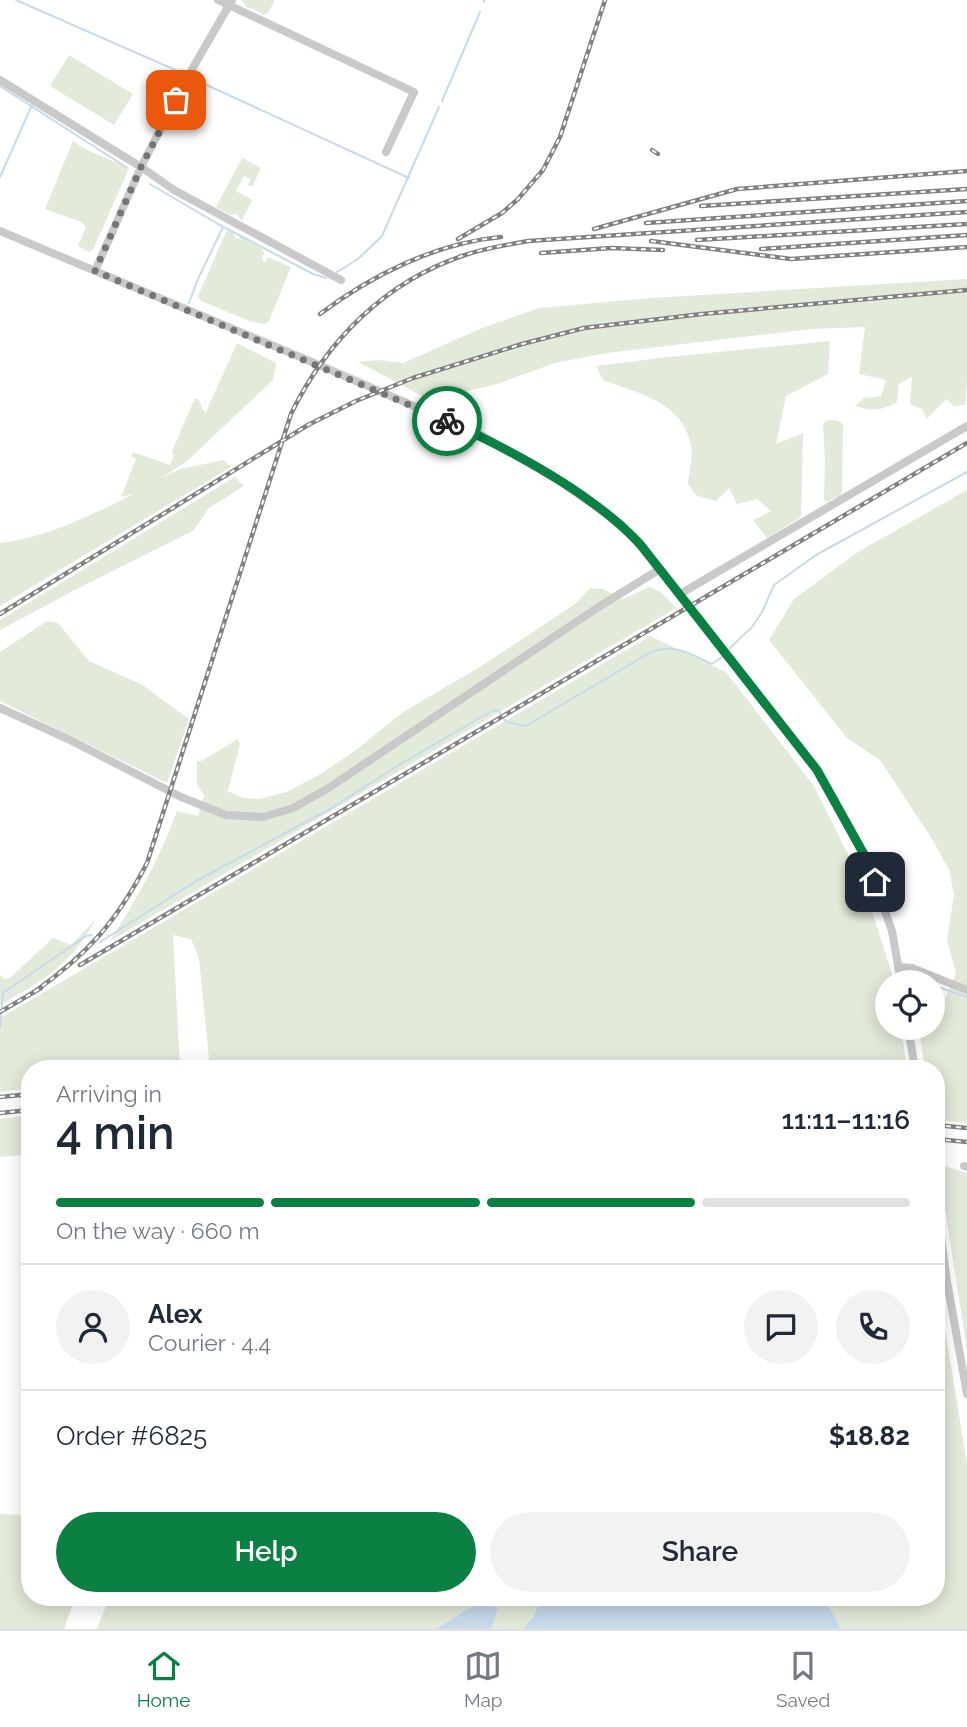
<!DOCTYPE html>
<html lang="en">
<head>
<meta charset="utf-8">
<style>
	:root { --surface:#fff; --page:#f2f2f3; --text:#1f2937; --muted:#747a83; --line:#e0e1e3; --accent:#0b8043 }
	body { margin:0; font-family:Raleway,sans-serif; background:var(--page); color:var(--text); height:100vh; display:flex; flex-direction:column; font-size:26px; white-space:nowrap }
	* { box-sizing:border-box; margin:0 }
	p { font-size:23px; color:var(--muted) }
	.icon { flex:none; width:38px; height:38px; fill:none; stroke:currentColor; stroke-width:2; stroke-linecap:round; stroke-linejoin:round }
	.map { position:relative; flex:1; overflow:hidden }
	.side { position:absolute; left:21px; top:1060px; width:924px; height:546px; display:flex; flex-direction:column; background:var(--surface); border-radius:28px; box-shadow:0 4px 18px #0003 }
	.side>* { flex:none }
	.fabs { position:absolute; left:875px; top:970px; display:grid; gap:14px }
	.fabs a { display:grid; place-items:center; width:70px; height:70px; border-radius:50%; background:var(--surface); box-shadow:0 4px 18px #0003; font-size:35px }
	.pin { position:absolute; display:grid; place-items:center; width:60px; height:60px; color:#fff; margin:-30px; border-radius:14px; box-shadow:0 4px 10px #0006 }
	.courier { position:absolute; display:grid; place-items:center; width:70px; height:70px; margin:-35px; border:5px solid #0b8043; border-radius:50%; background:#fff; color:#222; box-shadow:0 2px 9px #0007 }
	.summary em { font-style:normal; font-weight:600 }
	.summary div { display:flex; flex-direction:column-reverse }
	.summary { display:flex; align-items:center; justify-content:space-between; height:119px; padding:0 35px }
	h1 { font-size:46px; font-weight:600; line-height:52px }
	.bar { display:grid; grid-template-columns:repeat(4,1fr); gap:10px 7px; align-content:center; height:84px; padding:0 35px }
	.bar i { height:9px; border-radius:5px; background:var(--line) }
	.bar .on { background:var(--accent) }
	.bar p { grid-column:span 4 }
	.line { display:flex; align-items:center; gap:18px; padding:0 35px; border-top:2px solid var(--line) }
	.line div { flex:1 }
	.round { display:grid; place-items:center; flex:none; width:74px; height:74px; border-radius:37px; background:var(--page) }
	.button { display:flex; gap:14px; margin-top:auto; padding:14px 35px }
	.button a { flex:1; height:80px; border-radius:42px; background:var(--accent); color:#fff; font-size:28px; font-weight:600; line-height:80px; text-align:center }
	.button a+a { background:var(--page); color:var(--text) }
	.menu { display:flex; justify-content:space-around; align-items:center; height:98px; border-top:2px solid var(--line); background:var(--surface); font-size:19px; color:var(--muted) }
	.menu a { display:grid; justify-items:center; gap:4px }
	.menu .on { color:var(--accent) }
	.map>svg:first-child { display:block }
	.green { fill:#e2eada }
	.water { fill:#c6daea }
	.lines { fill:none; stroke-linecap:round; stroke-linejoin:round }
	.stream { stroke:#c6daea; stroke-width:2 }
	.minor { stroke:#c9c9c9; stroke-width:8 }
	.rail-casing { stroke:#818181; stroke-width:4.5 }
	.rail { stroke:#fff; stroke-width:2; stroke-dasharray:5; stroke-linecap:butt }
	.done { stroke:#767676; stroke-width:7; stroke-dasharray:0 12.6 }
	.route { stroke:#0b8043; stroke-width:9 }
</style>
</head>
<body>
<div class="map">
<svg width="967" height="1629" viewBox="0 0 967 1629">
	<rect width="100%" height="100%" fill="#fff"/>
	<g class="green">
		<path d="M242 0H275L268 13 264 15 253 9 246 7Z"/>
		<path d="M69 55 133 94 114 125 50 86Z"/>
		<path d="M73 141C90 154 110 158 129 168L93 250 89 252 78 246 86 227 81 222 45 209Z"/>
		<path d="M242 158 261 168 252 187 248 185 251 179 244 176 236 191 252 200 242 221 236 214 231 215 216 207Z"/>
		<path d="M227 230 234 233 236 239 241 237 261 248 264 253 262 260 266 262 268 257 291 267 269 321 265 324 252 322 201 301 198 296Z"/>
		<path d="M967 279V379L965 405 954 406 946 399 927 419 922 409 910 404 912 377 899 384 897 402C881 411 872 411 855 406L864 398 881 396 886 380 859 374 865 327 812 329 607 353 555 363 497 384 430 400 358 362 378 360 403 363 482 328 539 308 651 298Z"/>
		<path d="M830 341 828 374 786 396 776 444 803 433 801 517 767 538 753 520 771 511 757 499 737 504 729 488 716 501 697 496 688 484C689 472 693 457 691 445 681 401 640 394 603 380L596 366 668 357Z"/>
		<path d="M237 343 276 363 273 380 186 462 161 478 180 469 224 460 231 467 0 606V543C42 539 95 514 133 494L121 497 136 459 131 456 133 452 170 465 174 456 172 451 195 398 199 400 202 409 206 412Z"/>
		<path d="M827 420H837L843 424 842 491 841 495 827 502 824 500 825 461 823 424Z"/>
		<path d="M235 477 244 486 209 508 193 531 71 592 0 630V620Z"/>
		<path d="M967 490V1123L936 1120V1069H925L919 1027H933V1009L941 1008 956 973 947 940 954 895 949 870 934 842 880 760 847 738 769 640 794 599 858 552Z"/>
		<path d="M650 587 661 592 676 608 110 941C137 899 160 858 177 811L198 816 204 796 197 784V761H201L238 739 240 744 228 791 243 798 259 799 287 792 322 773 356 750 403 712 483 665 575 604 590 588 602 589 623 599Z"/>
		<path d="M47 621 58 623 89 661 141 684 189 719 167 783 0 701V652Z"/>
		<path d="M650 636 726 672 814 786 864 887 894 980 887 982V1027H901L907 1069H210L199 958 191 939 173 935 180 1069H30V1088L0 1092V1018Z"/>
		<path d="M96 919C70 966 45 979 0 1005V975L4 979 10 978 53 938 71 945Z"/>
		<path d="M30 1115V1154L0 1157V1119Z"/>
		<path d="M938 1164 967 1173V1350Z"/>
		<path d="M936 1275 967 1464V1629H841L823 1598H936Z"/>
		<path d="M30 1508V1598H75L64 1629H0V1514L25 1515Z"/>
		<path d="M109 1598H485L436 1629H97Z"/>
		<path d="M488 1598H541L533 1617 523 1629H491L498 1609Z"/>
	</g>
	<g class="water">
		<path d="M485 1598 498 1609 491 1629H436Z"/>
		<path d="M541 1598H824L841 1629H523L533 1617Z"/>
	</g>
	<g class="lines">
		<g class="stream">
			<path d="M16 0 180 72"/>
			<path d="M484 2V0"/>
			<path d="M198 81 409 178"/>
			<path d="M0 86 126 167"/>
			<path d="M442 101 480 12"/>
			<path d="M0 177 32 105"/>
			<path d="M150 184 218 224 313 274 326 278"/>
			<path d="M337 272 358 259 382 236 439 107"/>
			<path d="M189 303 198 279 223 227"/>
			<path d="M730 648 752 627 762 612 774 585 816 555 967 472"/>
			<path d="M100 942 198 880 330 809 404 762 492 711 498 710 506 722 526 726 651 652C676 643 689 654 712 664L722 657"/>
			<path d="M919 982H923"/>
			<path d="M933 985 967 997"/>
			<path d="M0 1028 3 993 86 936 92 935"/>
		</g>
		<g class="minor">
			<path d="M218 0 414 92 386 152"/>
			<path d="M0 80 141 167 174 190 341 280"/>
			<path d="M0 231 319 365 483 436 561 482 621 524 660 569 817 770 866 858 892 931 901 982"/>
			<path d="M95 271 141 167 187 78 232 0"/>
			<path d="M680 594 967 426"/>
			<path d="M0 708 68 739 181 797 226 815 263 817 293 808 327 789 597 608 660 569"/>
			<path d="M898 967 912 968 967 990"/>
			<path d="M908 1027 915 1069"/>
			<path d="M964 1166 967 1167"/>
			<path d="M936 1201 947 1281 967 1394"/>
		</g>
		<defs>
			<g id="rail">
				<path d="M652 150 658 154"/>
				<path d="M701 206 967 189"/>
				<path d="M646 223 967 201"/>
				<path d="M594 229 737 189 967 171"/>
				<path d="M458 239 502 213 518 199 543 170 560 137 605 0"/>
				<path d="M697 240 967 224"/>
				<path d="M651 241 791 259 967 247"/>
				<path d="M761 249 967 235"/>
				<path d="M541 253 611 248 663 250"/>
				<path d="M320 314C372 275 436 243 501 237"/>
				<path d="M0 614 308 425 356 401 413 378 522 344 584 328 702 314 967 290"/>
				<path d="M80 965 967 443"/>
				<path d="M34 992C88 954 117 921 147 863L291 414C327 340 386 281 465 255 486 248 507 245 528 241L967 212"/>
				<path d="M0 1012 41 988"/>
				<path d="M0 1097 30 1094"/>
				<path d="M0 1113 30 1110"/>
				<path d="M936 1125 967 1128"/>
				<path d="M936 1139 967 1142"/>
			</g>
		</defs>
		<use href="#rail" class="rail-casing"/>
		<use href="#rail" class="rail"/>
	</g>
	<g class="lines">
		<path class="done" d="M176 100 141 167 95 271 447 421"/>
		<path class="route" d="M447 421C511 450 592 493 640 544L817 770 866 858 875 882"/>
	</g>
</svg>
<div class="fabs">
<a><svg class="icon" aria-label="locate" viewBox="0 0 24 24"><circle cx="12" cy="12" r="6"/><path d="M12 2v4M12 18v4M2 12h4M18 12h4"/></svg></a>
</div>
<div class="pin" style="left:176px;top:100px;background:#ea580c"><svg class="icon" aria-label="bag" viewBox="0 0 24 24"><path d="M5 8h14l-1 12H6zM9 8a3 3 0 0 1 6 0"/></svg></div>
<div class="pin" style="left:875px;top:882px;background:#1f2937"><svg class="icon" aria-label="home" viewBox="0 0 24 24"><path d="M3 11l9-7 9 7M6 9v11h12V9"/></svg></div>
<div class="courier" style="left:447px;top:421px"><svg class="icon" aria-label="bike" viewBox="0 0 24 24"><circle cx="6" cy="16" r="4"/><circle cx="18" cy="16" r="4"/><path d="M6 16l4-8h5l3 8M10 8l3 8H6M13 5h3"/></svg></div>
<section class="side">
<div class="summary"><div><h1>4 min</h1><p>Arriving in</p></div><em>11:11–11:16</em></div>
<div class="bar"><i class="on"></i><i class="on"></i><i class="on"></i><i></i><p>On the way · 660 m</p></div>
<div class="line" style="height:126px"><a class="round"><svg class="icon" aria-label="person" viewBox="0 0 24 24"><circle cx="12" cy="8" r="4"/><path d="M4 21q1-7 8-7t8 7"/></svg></a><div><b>Alex</b><p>Courier · 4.4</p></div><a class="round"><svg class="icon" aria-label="chat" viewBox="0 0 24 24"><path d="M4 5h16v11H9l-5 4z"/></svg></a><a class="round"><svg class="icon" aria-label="phone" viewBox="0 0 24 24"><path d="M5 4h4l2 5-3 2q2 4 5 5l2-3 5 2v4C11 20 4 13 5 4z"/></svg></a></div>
<div class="line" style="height:91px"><div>Order #6825</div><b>$18.82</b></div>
<div class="button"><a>Help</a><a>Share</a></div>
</section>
</div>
<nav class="menu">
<a class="on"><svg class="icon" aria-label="home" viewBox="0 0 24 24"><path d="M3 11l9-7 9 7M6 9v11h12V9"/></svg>Home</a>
<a><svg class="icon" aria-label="map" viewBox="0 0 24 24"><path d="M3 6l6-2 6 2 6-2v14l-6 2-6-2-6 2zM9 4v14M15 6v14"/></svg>Map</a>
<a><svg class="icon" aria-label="saved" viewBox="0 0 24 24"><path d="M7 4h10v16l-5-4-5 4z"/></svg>Saved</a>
</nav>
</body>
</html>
